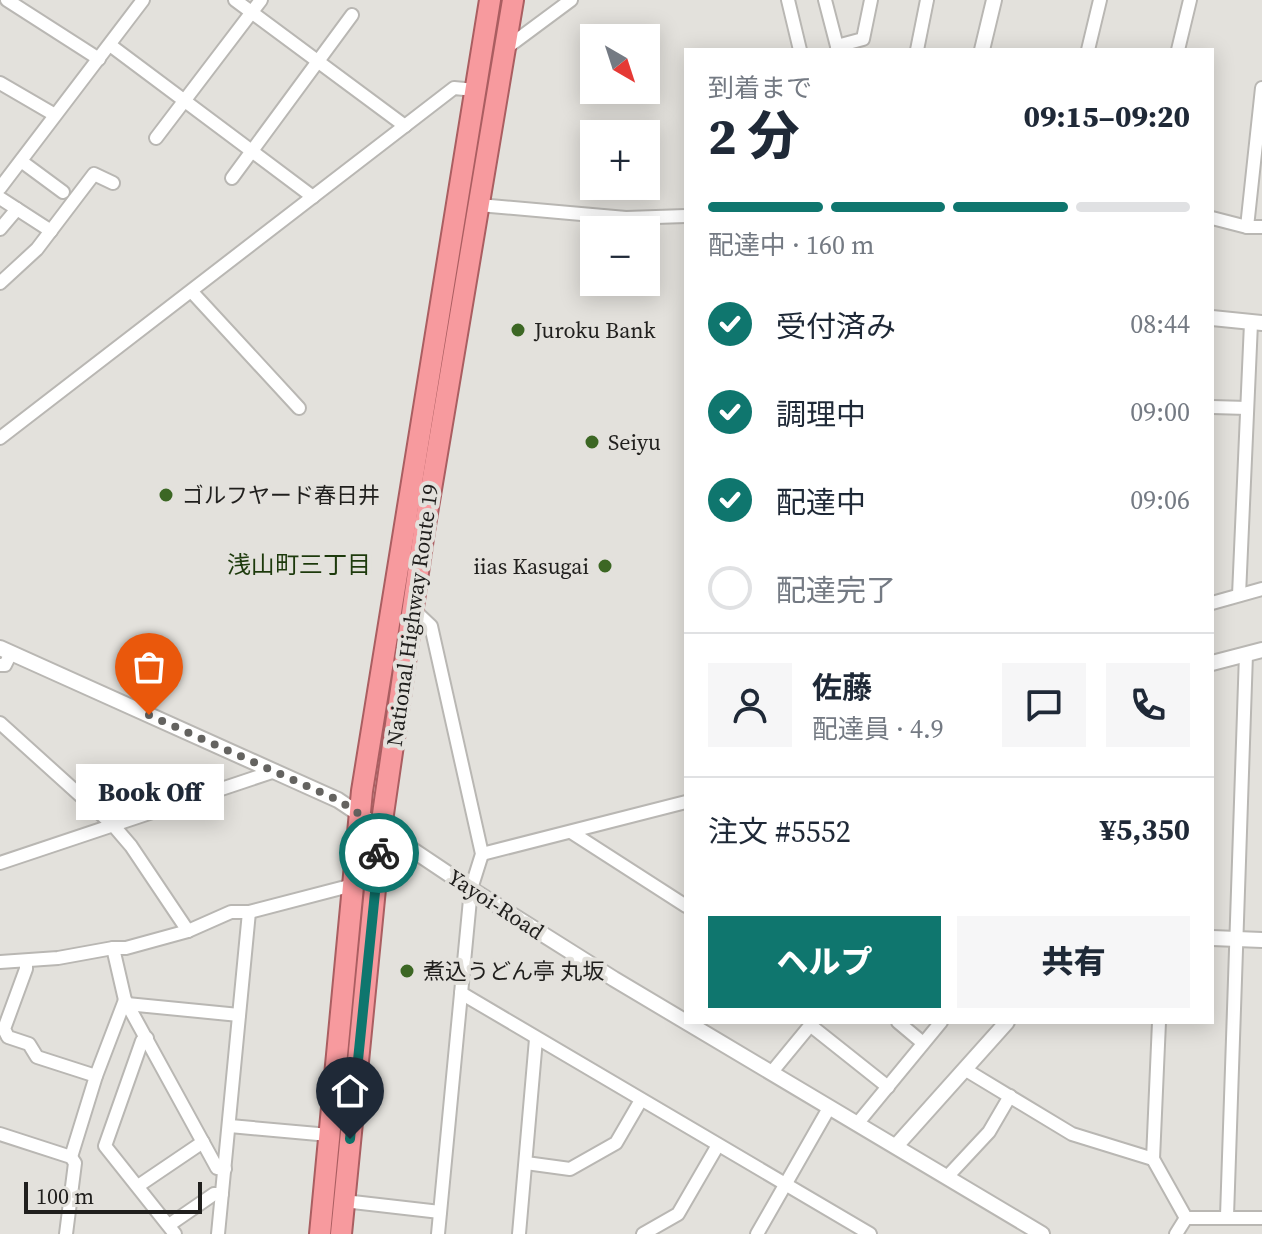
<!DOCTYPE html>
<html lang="ja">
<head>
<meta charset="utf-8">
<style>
	:root { --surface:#fff; --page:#f6f6f7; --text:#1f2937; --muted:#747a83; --line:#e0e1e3; --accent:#0f766e }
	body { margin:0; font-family:"Source Serif 4","Noto Sans JP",serif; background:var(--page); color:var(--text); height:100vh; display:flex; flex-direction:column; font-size:30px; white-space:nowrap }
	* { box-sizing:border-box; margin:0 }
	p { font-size:26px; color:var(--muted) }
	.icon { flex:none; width:44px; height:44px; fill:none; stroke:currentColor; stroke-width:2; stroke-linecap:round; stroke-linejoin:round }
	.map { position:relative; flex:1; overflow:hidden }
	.drawer { position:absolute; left:684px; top:48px; width:530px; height:976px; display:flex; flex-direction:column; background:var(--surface); border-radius:0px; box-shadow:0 4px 20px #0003 }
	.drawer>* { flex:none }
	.needle { width:52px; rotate:141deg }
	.controls { position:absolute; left:580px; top:24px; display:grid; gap:16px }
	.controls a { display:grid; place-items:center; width:80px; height:80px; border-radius:0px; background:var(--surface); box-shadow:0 4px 20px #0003; font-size:40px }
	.scale { position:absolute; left:24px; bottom:20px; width:178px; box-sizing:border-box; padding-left:8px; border:4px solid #201f1d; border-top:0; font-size:22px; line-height:28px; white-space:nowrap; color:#201f1d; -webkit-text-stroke:6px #e3e1dc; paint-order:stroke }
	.pin { position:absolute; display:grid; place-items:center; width:68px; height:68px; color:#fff; margin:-82px -34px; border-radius:50% 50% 50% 0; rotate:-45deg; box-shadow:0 0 8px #0007 }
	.pin .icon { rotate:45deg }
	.courier { position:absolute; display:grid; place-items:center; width:80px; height:80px; margin:-40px; border:6px solid #0f766e; border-radius:50%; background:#fff; color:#222; box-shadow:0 2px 10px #0007 }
	.bubble { position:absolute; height:56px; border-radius:0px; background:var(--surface); box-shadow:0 4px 20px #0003; font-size:26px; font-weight:800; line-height:56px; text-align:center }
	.headline em { font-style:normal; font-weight:800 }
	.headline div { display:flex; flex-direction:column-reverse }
	.headline { display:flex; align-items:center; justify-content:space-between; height:136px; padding:0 24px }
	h1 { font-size:52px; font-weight:800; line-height:60px }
	.bar { display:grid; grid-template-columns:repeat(4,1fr); gap:12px 8px; align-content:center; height:96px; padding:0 24px }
	.bar i { height:10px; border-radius:6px; background:var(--line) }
	.bar .selected { background:var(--accent) }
	.bar p { grid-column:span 4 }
	.line { display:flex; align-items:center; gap:20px; padding:0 24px; border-top:2px solid var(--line) }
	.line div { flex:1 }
	.round { display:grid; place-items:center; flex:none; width:84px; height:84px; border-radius:0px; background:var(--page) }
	ol { padding:0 24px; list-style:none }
	li { display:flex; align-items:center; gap:24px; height:88px }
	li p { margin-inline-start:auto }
	li .icon { padding:8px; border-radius:50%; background:var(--accent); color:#fff; stroke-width:4 }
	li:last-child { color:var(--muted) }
	li i { width:44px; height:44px; border:4px solid var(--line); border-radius:50% }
	.primary-button { display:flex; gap:16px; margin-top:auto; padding:16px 24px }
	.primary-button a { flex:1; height:92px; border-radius:0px; background:var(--accent); color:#fff; font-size:32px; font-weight:800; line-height:92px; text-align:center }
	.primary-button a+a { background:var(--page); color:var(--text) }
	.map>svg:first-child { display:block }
	.grass { fill:url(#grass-tufts) }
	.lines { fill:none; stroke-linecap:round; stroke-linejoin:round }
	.minor-casing { stroke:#b9b7b3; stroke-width:16 }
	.tertiary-casing { stroke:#b9b7b3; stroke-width:18 }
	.trunk-casing { stroke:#aa5e61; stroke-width:24 }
	.minor { stroke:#fff; stroke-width:12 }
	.tertiary { stroke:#fff; stroke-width:14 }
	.trunk { stroke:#f79a9e; stroke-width:20 }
	.done { stroke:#646360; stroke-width:8; stroke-dasharray:0 14.4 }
	.route { stroke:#0f766e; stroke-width:10 }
	.poi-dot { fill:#3c6724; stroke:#e3e1dc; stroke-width:3 }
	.labels { text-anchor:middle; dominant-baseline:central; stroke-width:8; stroke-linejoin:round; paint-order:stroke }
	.poi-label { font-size:22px; fill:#201f1d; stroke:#e3e1dc; text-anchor:start }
	.street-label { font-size:22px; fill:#201f1d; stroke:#e3e1dc }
	.neighbourhood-label { font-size:24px; fill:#1d3a0c; stroke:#e3e1dc }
</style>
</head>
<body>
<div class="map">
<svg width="1262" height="1234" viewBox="0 0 1262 1234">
	<defs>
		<pattern id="grass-tufts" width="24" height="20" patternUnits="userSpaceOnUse" patternTransform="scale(2)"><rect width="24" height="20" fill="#bcb4a0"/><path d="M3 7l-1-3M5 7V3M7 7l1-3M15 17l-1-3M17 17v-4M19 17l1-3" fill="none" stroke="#a19a89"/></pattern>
	</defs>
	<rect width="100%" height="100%" fill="#e3e1dc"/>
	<path class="grass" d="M500 0H503L374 788 380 740Z"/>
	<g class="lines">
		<defs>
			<g id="minor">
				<path d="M7 0 99 59"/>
				<path d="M235 0 405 126"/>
				<path d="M788 0 800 50"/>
				<path d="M825 0 838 50"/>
				<path d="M110 45 313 197"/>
				<path d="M837 46 863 39 871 0"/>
				<path d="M505 49 571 0"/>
				<path d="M917 50 927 0"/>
				<path d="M1088 50 1100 0"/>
				<path d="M1178 50 1190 0"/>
				<path d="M0 83 55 115"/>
				<path d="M156 138 261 0"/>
				<path d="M21 161 63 192"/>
				<path d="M232 178 352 15"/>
				<path d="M0 188 143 0"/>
				<path d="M0 198 51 231"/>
				<path d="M479 205 626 218 686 216"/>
				<path d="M1212 218 1247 227H1262"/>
				<path d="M1247 227 1262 88"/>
				<path d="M0 229 17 209"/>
				<path d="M0 283 37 249 94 174 113 183"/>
				<path d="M192 292 299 408"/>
				<path d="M1212 407 1247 408"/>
				<path d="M0 438 454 88 475 90"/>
				<path d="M1239 595 1251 323"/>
				<path d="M1212 603 1262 589"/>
				<path d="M413 609 431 626 482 854 471 889 438 1234"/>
				<path d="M0 665H5L11 653"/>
				<path d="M0 723 113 825 131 846 188 931"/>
				<path d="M571 832 686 906"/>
				<path d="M482 854 686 802"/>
				<path d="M0 863 275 771"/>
				<path d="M113 948 125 1000 217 1168 225 1169"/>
				<path d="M26 961V969L4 1029 8 1037 29 1044 37 1057 96 1076"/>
				<path d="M0 962 58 958 113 948H126L188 931 231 912H249L353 885"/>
				<path d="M461 993 870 1234"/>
				<path d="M127 1004 239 1015"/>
				<path d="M898 1022 923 1043"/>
				<path d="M810 1025 888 1087"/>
				<path d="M147 1038 142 1041 105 1146 175 1234"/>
				<path d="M966 1070 1072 1134 1153 1159 1159 1022"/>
				<path d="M771 1073 813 1022"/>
				<path d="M857 1124 941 1022"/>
				<path d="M230 1126 329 1135"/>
				<path d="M0 1134 71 1157 75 1163 66 1234"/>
				<path d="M71 1157 96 1076 125 1000"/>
				<path d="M1153 1159 1186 1218"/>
				<path d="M526 1163 570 1169 616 1143 641 1100"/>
				<path d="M947 1177 989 1132 1010 1096"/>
				<path d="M138 1186 203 1142"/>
				<path d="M344 1201 440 1212"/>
				<path d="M1227 1216 1246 654"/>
				<path d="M169 1225 214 1194H222"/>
				<path d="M218 1234 249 912"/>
				<path d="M519 1234 536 1039"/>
				<path d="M643 1234 678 1214 718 1145"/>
				<path d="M757 1234 829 1108"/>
				<path d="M1176 1234 1186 1218H1262"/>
			</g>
			<g id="tertiary">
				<path d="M982 50 994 0"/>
				<path d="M1212 318 1262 323"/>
				<path d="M0 648 338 800 471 889 614 979 1042 1234"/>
				<path d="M1212 663 1262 650"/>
				<path d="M1212 938 1262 940"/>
				<path d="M896 1146 1007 1022"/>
			</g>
			<g id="trunk">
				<path d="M320 1234 362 791 490 0"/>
				<path d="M341 1234 381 828 424 531 513 0"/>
			</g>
		</defs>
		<use href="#minor" class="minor-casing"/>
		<use href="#tertiary" class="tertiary-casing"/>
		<use href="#trunk" class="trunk-casing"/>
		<use href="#minor" class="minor"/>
		<use href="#tertiary" class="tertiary"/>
		<use href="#trunk" class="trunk"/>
	</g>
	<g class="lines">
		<path class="done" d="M149 715 338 800 381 828 379 853"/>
		<path class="route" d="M350 1139 379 853"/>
	</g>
	<g class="poi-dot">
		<circle cx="518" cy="330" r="8"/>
		<circle cx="592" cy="442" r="8"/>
		<circle cx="166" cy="495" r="8"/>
		<circle cx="605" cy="566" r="8"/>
		<circle cx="407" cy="971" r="8"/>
	</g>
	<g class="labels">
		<g class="poi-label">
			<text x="534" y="330">Juroku Bank</text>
			<text x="608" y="442">Seiyu</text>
			<text x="182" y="495">ゴルフヤード春日井</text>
			<text x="589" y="566" text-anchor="end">iias Kasugai</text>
			<text x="423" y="971">煮込うどん亭 丸坂</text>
		</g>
		<g class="street-label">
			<text transform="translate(412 615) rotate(-82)">National Highway Route 19</text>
			<text transform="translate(496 904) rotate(33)">Yayoi-Road</text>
		</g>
		<g class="neighbourhood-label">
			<text x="299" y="564">浅山町三丁目</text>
		</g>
	</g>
</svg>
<div class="controls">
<a><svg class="needle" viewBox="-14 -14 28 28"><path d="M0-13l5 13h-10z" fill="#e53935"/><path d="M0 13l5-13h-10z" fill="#747a83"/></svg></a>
<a>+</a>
<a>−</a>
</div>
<div class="scale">100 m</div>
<div class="pin" style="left:149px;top:715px;background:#ea580c"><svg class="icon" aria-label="bag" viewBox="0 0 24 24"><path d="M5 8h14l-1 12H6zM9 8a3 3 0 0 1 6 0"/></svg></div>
<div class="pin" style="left:350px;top:1139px;background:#1f2937"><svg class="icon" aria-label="home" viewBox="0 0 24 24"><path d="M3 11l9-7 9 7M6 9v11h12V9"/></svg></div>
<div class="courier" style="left:379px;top:853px"><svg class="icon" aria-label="bike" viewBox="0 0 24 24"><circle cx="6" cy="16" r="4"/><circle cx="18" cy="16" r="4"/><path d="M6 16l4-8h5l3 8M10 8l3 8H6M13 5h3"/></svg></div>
<div class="bubble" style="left:76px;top:764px;width:148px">Book Off</div>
<section class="drawer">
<div class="headline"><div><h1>2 分</h1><p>到着まで</p></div><em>09:15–09:20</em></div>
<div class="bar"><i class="selected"></i><i class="selected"></i><i class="selected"></i><i></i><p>配達中 · 160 m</p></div>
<ol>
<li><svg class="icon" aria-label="check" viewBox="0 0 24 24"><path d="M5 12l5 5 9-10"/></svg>受付済み<p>08:44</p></li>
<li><svg class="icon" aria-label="check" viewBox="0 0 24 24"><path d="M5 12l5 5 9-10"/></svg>調理中<p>09:00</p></li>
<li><svg class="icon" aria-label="check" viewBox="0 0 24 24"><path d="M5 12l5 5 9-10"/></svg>配達中<p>09:06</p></li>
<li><i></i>配達完了</li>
</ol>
<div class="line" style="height:144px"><a class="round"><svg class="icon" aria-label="person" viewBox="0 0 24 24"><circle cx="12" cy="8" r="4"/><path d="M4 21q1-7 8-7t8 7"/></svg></a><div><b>佐藤</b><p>配達員 · 4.9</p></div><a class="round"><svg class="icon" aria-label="chat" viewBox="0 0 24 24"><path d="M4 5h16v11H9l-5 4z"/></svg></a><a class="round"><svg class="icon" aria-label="phone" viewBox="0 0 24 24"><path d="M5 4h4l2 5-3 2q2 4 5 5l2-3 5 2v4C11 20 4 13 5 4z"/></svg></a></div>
<div class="line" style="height:104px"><div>注文 #5552</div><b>¥5,350</b></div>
<div class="primary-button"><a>ヘルプ</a><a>共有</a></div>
</section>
</div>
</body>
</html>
